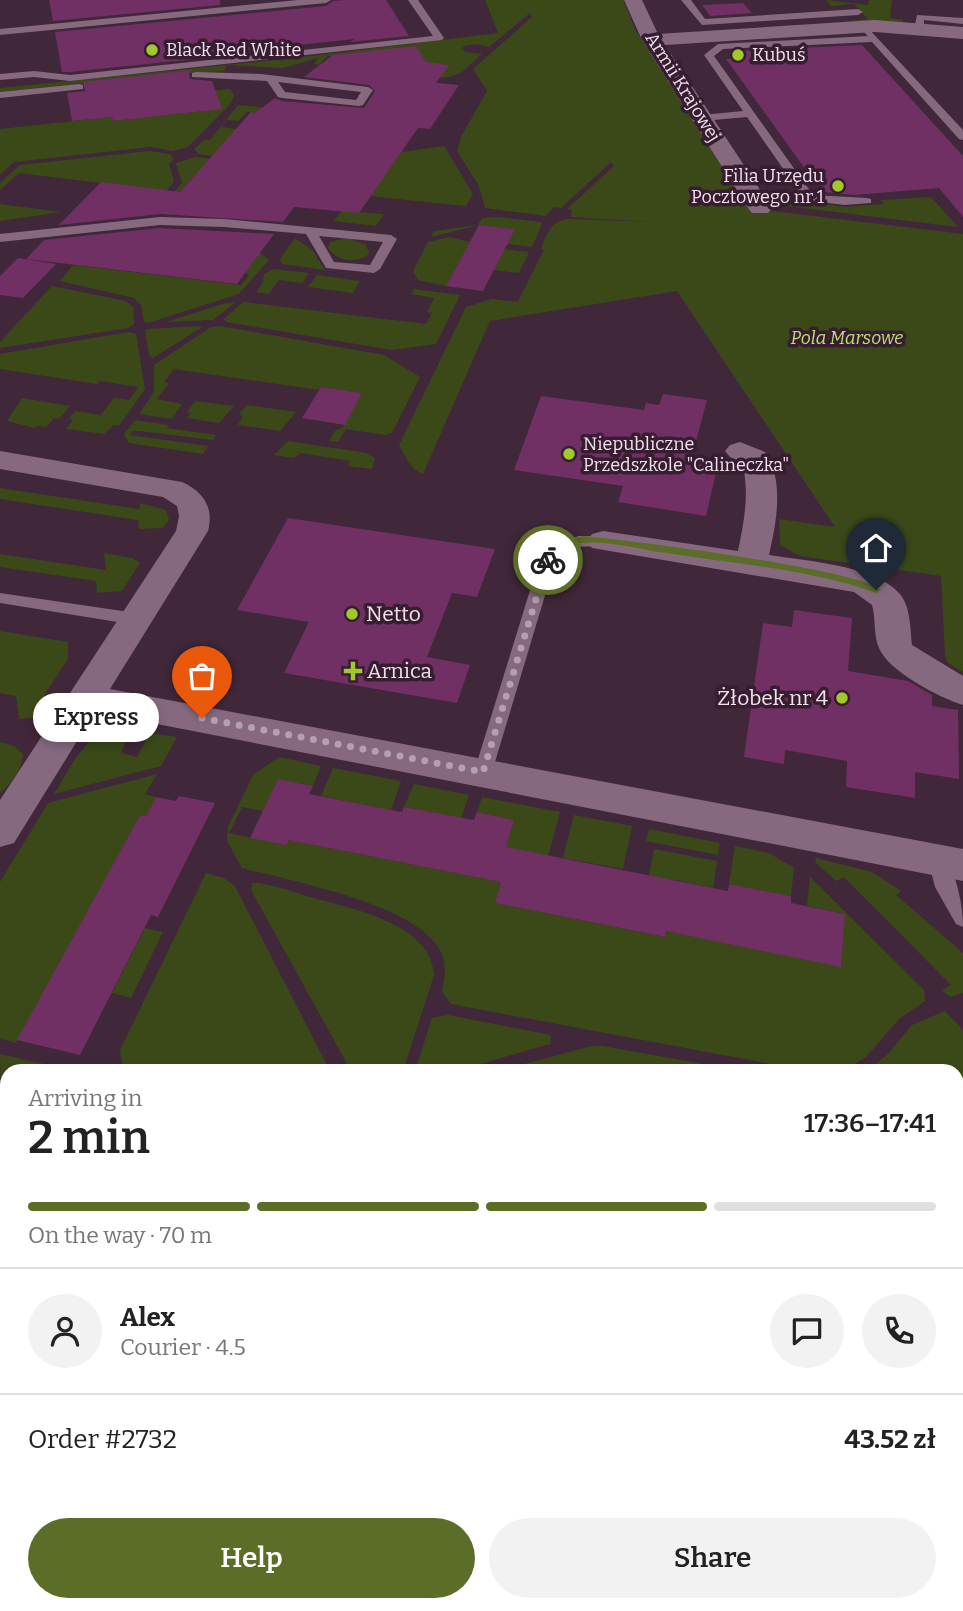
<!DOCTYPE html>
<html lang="en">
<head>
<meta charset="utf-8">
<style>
	:root { --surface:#fff; --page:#f2f2f2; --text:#222; --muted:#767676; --line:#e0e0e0; --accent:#5b6d26 }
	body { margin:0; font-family:Bitter,serif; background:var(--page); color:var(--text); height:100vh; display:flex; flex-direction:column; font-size:26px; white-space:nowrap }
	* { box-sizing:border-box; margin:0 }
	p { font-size:23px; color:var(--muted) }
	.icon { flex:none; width:38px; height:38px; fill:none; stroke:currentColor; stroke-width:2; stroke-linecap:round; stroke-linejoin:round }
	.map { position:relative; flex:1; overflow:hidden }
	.panel { position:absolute; left:0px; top:1064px; width:964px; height:548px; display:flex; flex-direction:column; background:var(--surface); border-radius:21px 21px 0 0; box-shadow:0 4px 10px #0003 }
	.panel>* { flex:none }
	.pin { position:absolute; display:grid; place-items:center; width:60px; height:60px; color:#fff; margin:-72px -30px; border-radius:50% 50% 50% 0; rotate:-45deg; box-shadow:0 0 7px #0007 }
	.pin .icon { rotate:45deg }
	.courier { position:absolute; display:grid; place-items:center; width:70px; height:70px; margin:-35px; border:5px solid #5b6d26; border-radius:50%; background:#fff; color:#222; box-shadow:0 2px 9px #0007 }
	.bubble { position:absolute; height:49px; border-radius:24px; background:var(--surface); box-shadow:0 4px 10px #0003; font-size:23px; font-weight:600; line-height:49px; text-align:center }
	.head em { font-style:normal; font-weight:600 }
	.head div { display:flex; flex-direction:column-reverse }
	.head { display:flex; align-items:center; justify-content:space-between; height:119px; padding:0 28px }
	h1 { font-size:46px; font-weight:600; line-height:52px }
	.bar { display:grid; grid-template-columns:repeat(4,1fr); gap:10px 7px; align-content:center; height:84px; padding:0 28px }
	.bar i { height:9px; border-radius:5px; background:var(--line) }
	.bar .on { background:var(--accent) }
	.bar p { grid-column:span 4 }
	.line { display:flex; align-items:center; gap:18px; padding:0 28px; border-top:2px solid var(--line) }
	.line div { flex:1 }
	.round { display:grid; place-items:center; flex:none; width:74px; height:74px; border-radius:37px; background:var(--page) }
	.primary-button { display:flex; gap:14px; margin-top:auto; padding:14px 28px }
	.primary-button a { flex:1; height:80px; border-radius:42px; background:var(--accent); color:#fff; font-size:28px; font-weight:600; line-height:80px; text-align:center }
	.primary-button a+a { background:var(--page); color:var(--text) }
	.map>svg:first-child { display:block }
	.green { fill:#3b4919 }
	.building { fill:#703063 }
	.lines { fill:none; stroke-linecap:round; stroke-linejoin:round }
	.lane { fill:#86697f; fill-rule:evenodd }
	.street { fill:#86697f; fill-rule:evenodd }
	.route { fill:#5b6d26 }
	.done { stroke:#b4a0ae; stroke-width:7; stroke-dasharray:0 12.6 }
	.poi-dot { fill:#a1c92a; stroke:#361d30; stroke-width:2.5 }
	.labels { text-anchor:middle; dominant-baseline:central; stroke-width:7; stroke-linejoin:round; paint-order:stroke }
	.far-poi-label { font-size:18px; fill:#f2e1ed; stroke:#361d30; text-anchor:start }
	.far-street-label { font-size:18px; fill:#f2e1ed; stroke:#361d30 }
	.far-park-label { font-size:18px; font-style:italic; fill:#bee072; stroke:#361d30 }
	.poi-label { font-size:21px; fill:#f2e1ed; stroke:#361d30; text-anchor:start }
</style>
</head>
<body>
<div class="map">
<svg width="963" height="1611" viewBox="0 0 963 1611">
	<rect width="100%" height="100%" fill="#40273a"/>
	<g class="green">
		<path d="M485 0H623L635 29 748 208 963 234V672L947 662 945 655 941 576 800 556 780 545 779 519 835 527 677 291 490 321 423 474C411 470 405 456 399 445L466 307 492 299 518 302 544 250 541 249C547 234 550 221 568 219L654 222 570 217 572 210 567 209 614 166 611 162 561 208 554 207 546 216 485 208 479 186 457 151 461 137 487 91 473 69 532 17 530 13 489 47 477 44 464 46 462 49 465 52 482 54C458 75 464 76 430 79L448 65 327 56 319 65 314 64 318 58 283 68 227 65 224 71 171 74 0 92V88L286 59 498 33Z"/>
		<path d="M826 0 868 5 869 0H892L890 18 903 20V22L834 23 868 19 854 4 831 6Z"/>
		<path d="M230 89 234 95 231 103 188 147 173 151 150 147 14 162 0 175V129L112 117 113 121 221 109 197 92Z"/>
		<path d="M238 105 272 108 266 114 247 112 238 121 227 120 221 127 251 131 273 164 198 154 194 149 204 140H210Z"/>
		<path d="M444 146 473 194 466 206 192 178 179 193 165 202 182 183 176 163 195 157 291 168Z"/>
		<path d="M149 151 170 154 174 159 169 164 174 182 149 210 160 190 19 173 0 190V183L20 165Z"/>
		<path d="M931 197 958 227 778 205 776 200 791 198 793 200 846 207 884 204 882 200Z"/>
		<path d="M0 204 61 212 0 221Z"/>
		<path d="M341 211 384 214 376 226 334 221Z"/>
		<path d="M498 217 541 222 542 224 532 247 507 244 514 229 479 225 431 237 434 231 478 225 482 218Z"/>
		<path d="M449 237 470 242 446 286 418 280 413 271 428 242Z"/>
		<path d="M295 238 312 250 325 270 282 264 280 259Z"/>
		<path d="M348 238 366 245 369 252 368 255C354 264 337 261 328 248L330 242Z"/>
		<path d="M504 249 529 252 519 273 494 270Z"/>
		<path d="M258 251 269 260 239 294 148 323 144 322 141 305 134 298 60 281 73 265 241 285 249 275 245 273Z"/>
		<path d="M273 269 309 273 302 283 279 280 269 294 256 292 263 282 264 274Z"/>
		<path d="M317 275 360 281 353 293 308 287Z"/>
		<path d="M52 286 126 301 133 307 134 324 128 328 0 348V342Z"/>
		<path d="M414 289 460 295 436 344 392 350 226 322 224 319 243 302 426 324 432 313 427 312 434 298 411 294Z"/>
		<path d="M236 302 213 320 166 322 226 303Z"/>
		<path d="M199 326 202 327 153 358 149 355 145 331 148 329Z"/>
		<path d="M220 326 384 355 420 377 392 433 385 435 346 429 338 442 329 441 335 431 343 427 362 393 321 387 319 390 174 369 164 382 169 383 157 399 182 404 172 419 139 414 154 392V365L211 327Z"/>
		<path d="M129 332 136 334 145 389 119 426 114 425 104 434 66 429 73 420 69 419 75 411 101 415 114 398 129 400 139 387 100 381 97 384 0 369V354Z"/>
		<path d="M22 398 70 406 59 419 54 418 46 427 37 426 35 428 7 421Z"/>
		<path d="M195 401 234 406 219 423 187 418 191 413 187 412Z"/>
		<path d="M246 405 296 412 280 431 238 425 243 416 239 415Z"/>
		<path d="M135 420 168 425 167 428 216 435 213 440 140 431H132L130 435 208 446 203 454 129 443 124 434Z"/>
		<path d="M288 441 366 453 375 458 372 469 348 466 350 461 301 453 294 458 274 455Z"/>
		<path d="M0 488 139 509 140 503 166 510 169 520 163 528 139 529 138 520 0 499Z"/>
		<path d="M104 553 132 558 140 563 122 591 97 593 96 581 0 567V554L106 570Z"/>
		<path d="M0 631 68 642V659L37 706 43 713 40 717 19 719 16 696 0 693Z"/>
		<path d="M127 727 129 733 121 753 137 757 150 733 177 737 161 766 54 794C72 766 88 726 127 727Z"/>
		<path d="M0 742 14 746 23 754C22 769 11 784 0 793Z"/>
		<path d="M279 757 321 766 313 786 278 779 263 811 242 807 229 833 286 845 289 840 501 882 496 903 664 937 666 931 841 966 845 914 807 906 810 877 924 990 925 1001 899 1019 866 1057 843 1071H808L451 1004 442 992C444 980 447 966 442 954 422 905 290 881 242 868L227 841 228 827 253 775Z"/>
		<path d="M333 768 401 781 391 810 321 796Z"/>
		<path d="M157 774 145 794 156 797 146 816 140 815 16 1043 0 1038V882L48 803Z"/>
		<path d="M414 784 469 795 461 818 404 807Z"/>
		<path d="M482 797 560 812 547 861 504 853 514 820 477 812Z"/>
		<path d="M574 815 632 826 623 869 563 858Z"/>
		<path d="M649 829 720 843 718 855 646 841Z"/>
		<path d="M735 846 769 853 794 868 791 896 729 884Z"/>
		<path d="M654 849 717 861 713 888 676 880 648 881Z"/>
		<path d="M816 858 872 872 901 891 896 895 963 953V993L950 997 942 990 951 985 844 877 836 881 815 862Z"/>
		<path d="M206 873 224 878 235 886 330 1071H146L129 1068 122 1063 120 1050Z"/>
		<path d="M252 883C271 883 292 892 310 897 349 908 432 923 434 975L403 1071H351L251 890Z"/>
		<path d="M145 928 163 932 131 998 112 993Z"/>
		<path d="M945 1011 963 1030V1101L957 1100V1071H866L887 1055 912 1025Z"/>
		<path d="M448 1015 551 1035 550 1044 456 1071H415L432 1018Z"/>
		<path d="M592 1046H603L742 1071H498Z"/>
		<path d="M0 1054 53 1066 51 1071H7V1149L2 1148Z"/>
		<path d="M957 1112 963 1113V1222L957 1221Z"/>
		<path d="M33 1605H203L201 1611H33Z"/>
	</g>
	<g class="building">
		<path d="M49 0H220V5L53 21Z"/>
		<path d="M345 0H386L409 36 350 42 355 39 202 55 204 58 70 72H62L55 32 326 6 333 1Z"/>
		<path d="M743 3 752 13 710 16 702 5Z"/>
		<path d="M862 45 963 156V217L939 188 854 195 825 192 819 184H816L726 59 741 58 736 51Z"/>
		<path d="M416 46 426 62 449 65 436 83 459 85 430 129 418 128 359 213 294 207 283 222 160 214 59 225 101 182 180 192 251 112 255 113 275 98 282 101 364 108 375 91 369 85 304 77 333 55Z"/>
		<path d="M193 70 189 73 190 79 212 81 222 109 113 121 112 117 72 121 67 93 85 91 83 82Z"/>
		<path d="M479 225 515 229 483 291 446 286Z"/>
		<path d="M160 228 274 234 237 284 26 259 44 240Z"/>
		<path d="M18 258 56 264 23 298 0 295V276Z"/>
		<path d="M321 387 362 393 345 425 302 418Z"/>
		<path d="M663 394 707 400 691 460 718 464 706 516 618 502 623 486 514 470 541 396 644 410 646 403 659 405Z"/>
		<path d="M288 518 495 549 477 597 452 593 427 657 470 665 457 703 284 673 309 622 237 610Z"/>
		<path d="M794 610 852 618 848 671 908 681 932 695V706L958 710 959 779 915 772V798L846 787 847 761 785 750 784 764 744 757 763 623 792 627Z"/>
		<path d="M278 779 313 786 309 794 402 812 404 807 474 820 477 812 514 820 506 847 728 891 729 884 791 896V903L845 914 841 967 666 931 665 937 495 903 501 882 289 840 286 845 250 838Z"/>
		<path d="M179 796 215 803 158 917 151 915 80 1055 17 1040 140 815 146 816 156 797 176 801Z"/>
	</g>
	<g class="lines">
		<g class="lane">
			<path d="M298 0H331L326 3 0 35V29Z"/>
			<path d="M408 0H418L444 38 442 40 70 81 34 77 0 80V74L34 71 70 75 433 36Z"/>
			<path d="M681 0H691L705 19 858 9 863 12 858 15 702 25Z"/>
			<path d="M917 15 963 18V24L924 20V29L919 32 914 29Z"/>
			<path d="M867 27 963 130V140L959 139 872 42 723 49 714 56 813 195 867 198 871 199V203L844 205 805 200 747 117 702 121 697 118 702 115 743 111 704 55 718 44 868 36 862 30Z"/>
			<path d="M196 72 261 74 368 87 373 90 363 105 359 106 282 98 278 97 267 81 192 77V73ZM278 82 361 92 356 100 285 92Z"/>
			<path d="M79 84 83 85V89L0 98V92Z"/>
			<path d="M160 217 224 219 391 235 397 239 380 269 374 273 326 268 306 234 224 227 160 225 0 242V234ZM319 236 383 242 370 265 334 262Z"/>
			<path d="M579 536H603L611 541C598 555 575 535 555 562L492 772 490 777H476L474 772 539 561 552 545Z"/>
			<path d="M0 593 136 613 144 619 136 625 0 603Z"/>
			<path d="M938 852 945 854C956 875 963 904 963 927L956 924 935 887 928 860 931 854Z"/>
			<path d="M957 1394 963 1396V1422L957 1421Z"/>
			<path d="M957 1498 963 1500V1528L957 1526Z"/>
			<path d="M7 1570V1601L0 1604V1573Z"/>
		</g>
		<g class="street">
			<path d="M624 0H642L658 34 875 20 963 27V39L875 32 665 45 772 208 768 213H752L748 208 642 40Z"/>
			<path d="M740 442 765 452C785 481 776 524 769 555 805 561 874 565 899 593 911 606 910 629 912 645L963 676V705C940 698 888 671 879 648 873 635 876 619 872 605L854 592 592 548 587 541 592 534 603 531 738 551C744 522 750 492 742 463L730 457 725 451 730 445Z"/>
			<path d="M0 451 182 482C204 492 214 508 208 531L110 689 963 849V881L95 712 14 843 0 847V800L176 531 179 516 177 506 163 497 0 469Z"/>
		</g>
	</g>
	<path class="route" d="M583 536C626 540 859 569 881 590L876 593C810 569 736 564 666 553 639 549 608 540 581 543 566 544 560 551 551 562L543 560 556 544Z"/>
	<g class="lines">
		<path class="done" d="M202 718 483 772 548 560"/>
	</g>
	<g class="poi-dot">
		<circle cx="152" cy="50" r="7"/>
		<circle cx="738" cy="55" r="7"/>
		<circle cx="838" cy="186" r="7"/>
		<circle cx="569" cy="454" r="7"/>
		<circle cx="352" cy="614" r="7"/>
		<path d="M349.5 660.5h7v7h7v7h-7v7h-7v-7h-7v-7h7z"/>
		<circle cx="842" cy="698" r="7"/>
	</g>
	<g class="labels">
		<g class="far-poi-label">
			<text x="166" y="50">Black Red White</text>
			<text x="752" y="55">Kubuś</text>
			<text x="824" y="176" text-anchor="end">Filia Urzędu<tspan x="824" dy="21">Pocztowego nr 1</tspan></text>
			<text x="583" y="444">Niepubliczne<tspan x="583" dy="21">Przedszkole "Calineczka"</tspan></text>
		</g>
		<g class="far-street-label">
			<text transform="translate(683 87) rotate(58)">Armii Krajowej</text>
		</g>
		<g class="far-park-label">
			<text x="847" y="338">Pola Marsowe</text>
		</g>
		<g class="poi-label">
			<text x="366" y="614">Netto</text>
			<text x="367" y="671">Arnica</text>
			<text x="828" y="698" text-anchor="end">Żłobek nr 4</text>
		</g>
	</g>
</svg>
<div class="pin" style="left:202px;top:718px;background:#ea580c"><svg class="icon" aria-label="bag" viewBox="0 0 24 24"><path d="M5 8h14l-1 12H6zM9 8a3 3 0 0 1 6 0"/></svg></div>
<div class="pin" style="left:876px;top:590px;background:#1f2937"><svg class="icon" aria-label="home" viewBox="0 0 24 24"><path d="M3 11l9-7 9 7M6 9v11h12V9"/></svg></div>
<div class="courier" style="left:548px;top:560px"><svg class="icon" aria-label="bike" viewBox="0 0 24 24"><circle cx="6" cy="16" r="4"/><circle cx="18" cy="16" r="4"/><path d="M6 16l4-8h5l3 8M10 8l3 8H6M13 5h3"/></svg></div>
<div class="bubble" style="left:33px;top:693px;width:126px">Express</div>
<section class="panel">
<div class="head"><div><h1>2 min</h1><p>Arriving in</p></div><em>17:36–17:41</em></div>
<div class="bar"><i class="on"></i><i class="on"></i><i class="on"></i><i></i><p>On the way · 70 m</p></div>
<div class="line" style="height:126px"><a class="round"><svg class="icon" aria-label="person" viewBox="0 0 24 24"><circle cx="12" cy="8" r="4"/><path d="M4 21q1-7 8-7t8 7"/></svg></a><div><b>Alex</b><p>Courier · 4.5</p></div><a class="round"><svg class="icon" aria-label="chat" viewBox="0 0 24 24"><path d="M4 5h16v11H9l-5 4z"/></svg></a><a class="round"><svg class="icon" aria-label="phone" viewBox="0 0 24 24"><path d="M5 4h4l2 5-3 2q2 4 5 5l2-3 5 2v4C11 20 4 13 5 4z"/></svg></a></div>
<div class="line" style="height:91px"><div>Order #2732</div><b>43.52 zł</b></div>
<div class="primary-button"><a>Help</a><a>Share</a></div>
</section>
</div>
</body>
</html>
